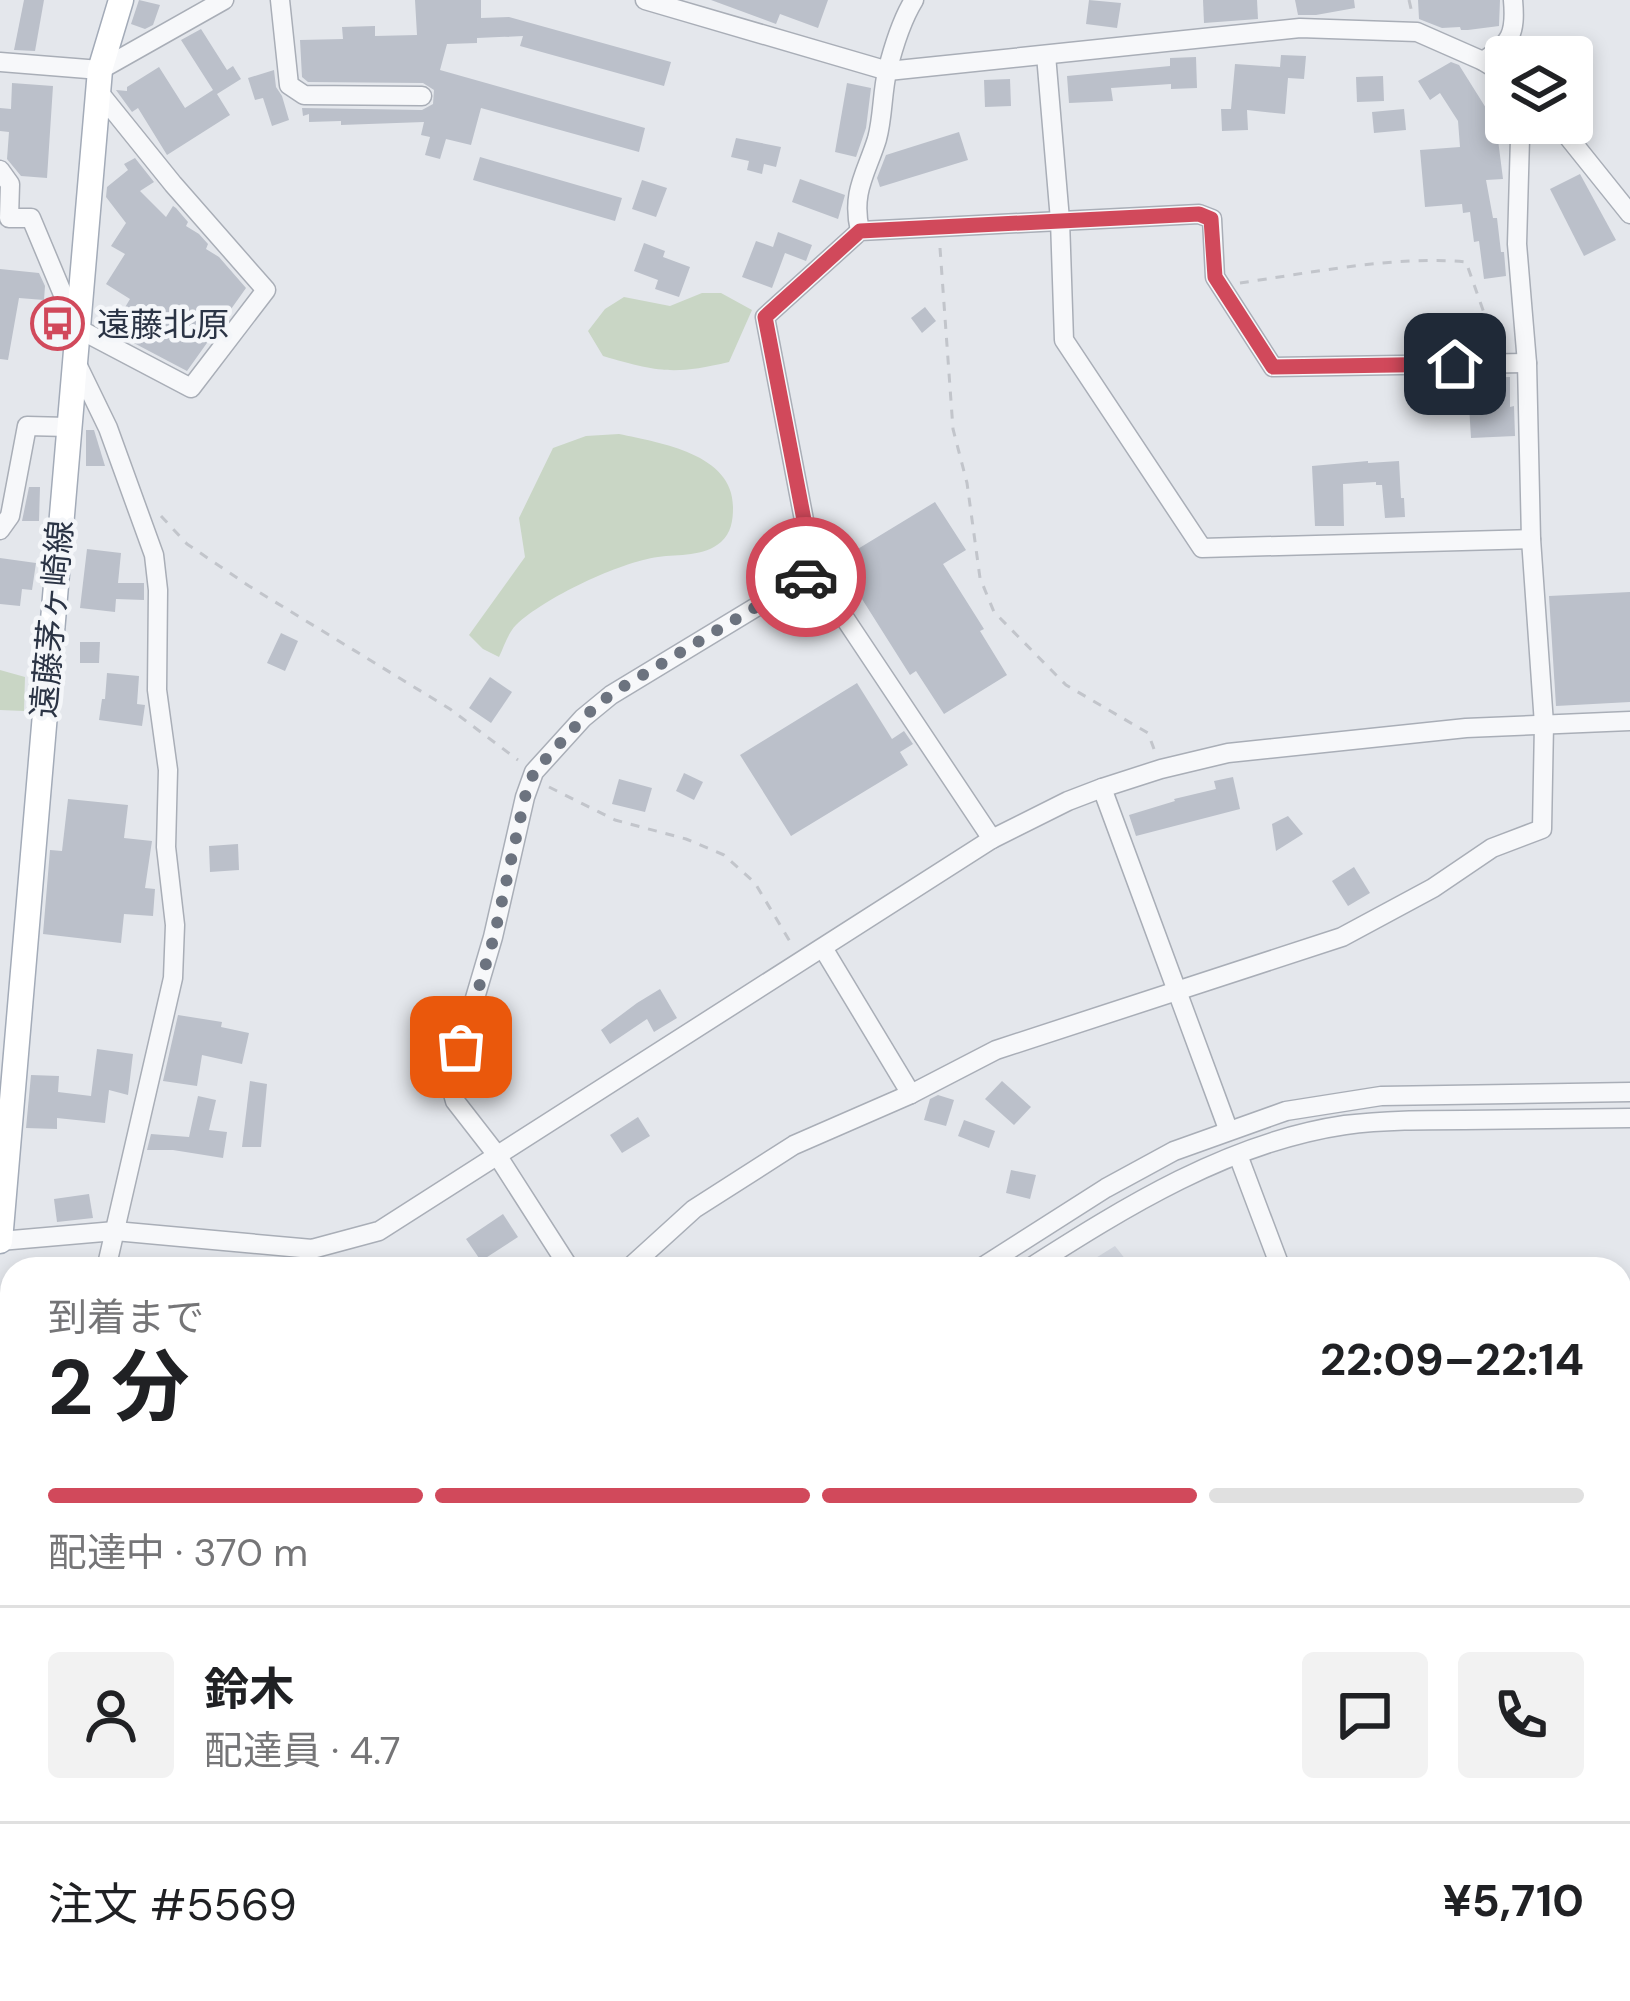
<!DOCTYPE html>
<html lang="ja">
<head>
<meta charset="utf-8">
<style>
	:root { --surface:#fff; --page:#f2f2f2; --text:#202124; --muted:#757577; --line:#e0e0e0; --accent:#d1495b }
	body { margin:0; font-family:"DM Sans","Noto Sans JP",sans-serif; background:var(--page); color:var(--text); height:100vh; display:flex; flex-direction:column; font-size:45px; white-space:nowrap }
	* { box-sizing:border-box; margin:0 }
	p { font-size:39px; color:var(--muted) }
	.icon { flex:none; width:66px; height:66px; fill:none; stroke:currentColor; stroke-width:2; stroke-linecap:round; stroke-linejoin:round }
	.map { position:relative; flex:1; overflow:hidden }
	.drawer { position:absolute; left:0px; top:1257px; width:1632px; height:744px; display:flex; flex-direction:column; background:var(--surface); border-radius:36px 36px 0 0; box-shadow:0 6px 18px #0003 }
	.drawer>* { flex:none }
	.buttons { position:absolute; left:1485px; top:36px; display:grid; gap:24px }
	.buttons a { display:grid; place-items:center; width:108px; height:108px; border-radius:12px; background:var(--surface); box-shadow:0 6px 18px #0003; font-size:60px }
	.pin { position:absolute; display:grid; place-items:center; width:102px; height:102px; color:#fff; margin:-51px; border-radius:24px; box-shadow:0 6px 18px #0006 }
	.courier { position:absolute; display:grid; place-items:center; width:120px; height:120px; margin:-60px; border:9px solid #d1495b; border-radius:50%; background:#fff; color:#222; box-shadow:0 3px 15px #0007 }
	.head em { font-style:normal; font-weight:700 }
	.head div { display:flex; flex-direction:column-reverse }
	.head { display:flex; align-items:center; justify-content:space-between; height:204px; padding:0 48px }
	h1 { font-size:78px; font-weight:700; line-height:90px }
	.bar { display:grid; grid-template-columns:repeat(4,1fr); gap:18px 12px; align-content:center; height:144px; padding:0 48px }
	.bar i { height:15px; border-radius:9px; background:var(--line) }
	.bar .active { background:var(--accent) }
	.bar p { grid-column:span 4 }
	.line { display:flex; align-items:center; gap:30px; padding:0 48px; border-top:3px solid var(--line) }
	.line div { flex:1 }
	.round { display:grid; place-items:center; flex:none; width:126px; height:126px; border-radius:12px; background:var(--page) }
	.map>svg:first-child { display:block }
	.built { fill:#d2d6de }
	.green { fill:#c9d6c5 }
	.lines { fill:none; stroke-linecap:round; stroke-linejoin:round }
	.stream { stroke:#9fb4cc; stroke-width:6 }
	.building { fill:#bbc0ca }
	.minor-casing { stroke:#a9aeb7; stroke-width:21 }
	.major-casing { stroke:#a3abb8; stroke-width:27 }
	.path { stroke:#c2c5cb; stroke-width:3; stroke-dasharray:9 9; stroke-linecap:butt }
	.minor { stroke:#f7f8fa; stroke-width:18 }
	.major { stroke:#fff; stroke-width:24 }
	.done { stroke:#6c737f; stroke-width:12; stroke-dasharray:0 21.6 }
	.route { stroke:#d1495b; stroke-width:15 }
	.labels { text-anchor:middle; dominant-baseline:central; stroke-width:9; stroke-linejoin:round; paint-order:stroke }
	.poi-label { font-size:33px; fill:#2b3445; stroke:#f4f6f9; text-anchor:start }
	.street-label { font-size:33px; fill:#2b3445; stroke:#f4f6f9 }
</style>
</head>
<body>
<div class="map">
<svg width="1630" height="2001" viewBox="0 0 1630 2001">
	<rect width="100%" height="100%" fill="#e4e7ec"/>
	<path class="built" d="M1115 1246 1133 1269H1078Z"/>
	<g class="green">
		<path d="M702 293H721L752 310 729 362C674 375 657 372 603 356L588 331 605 309 624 297 670 306Z"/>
		<path d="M619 434C661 443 734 454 733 508 733 521 731 533 721 542 704 557 679 554 658 557 620 562 544 598 516 625 508 633 504 647 499 657L483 649 469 635 525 557 519 518 553 448 586 436Z"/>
		<path d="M0 670 25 677 24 711 0 710Z"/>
	</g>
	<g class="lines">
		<path class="stream" d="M1620 1313H1630"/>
	</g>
	<g class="building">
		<path d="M24 0H44L35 51 14 50Z"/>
		<path d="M139 0 160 5 153 25 145 29 131 24Z"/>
		<path d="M415 0H481V18L509 17 671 62 664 86 520 46 523 36 477 38V43L447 44 440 70 645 128 639 152 481 108 471 145 446 139 440 159 425 155 430 137 421 135 424 122 341 125V121L309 122V114L303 116 302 108 422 110 433 104 434 90 423 83 308 82 302 77 300 40 343 39 342 27 375 26V36L417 35Z"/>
		<path d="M711 0H828L818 28 780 14 776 24Z"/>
		<path d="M1089 0 1121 3 1117 28 1086 24Z"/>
		<path d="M1203 0H1257L1258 19 1204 23Z"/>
		<path d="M1295 0H1354L1355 8 1316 15H1298Z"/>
		<path d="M1418 0H1500L1499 26 1468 30H1461L1460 27 1442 28 1419 19Z"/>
		<path d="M201 29 227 70 233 66 241 79 217 94 230 115 167 155 138 108 132 112 116 90 127 91V87L159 67 185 108 213 90 181 40Z"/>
		<path d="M1281 55 1306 56 1304 79 1288 78 1285 114 1247 110 1248 130 1222 131 1221 109H1231L1235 64 1280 67Z"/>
		<path d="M1196 57 1197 88 1171 89V84L1111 88 1113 101 1069 103 1067 76 1170 66V58Z"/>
		<path d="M1451 62 1459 65 1496 124 1503 179 1486 180 1493 218H1497L1501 252H1504L1506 276 1484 279 1479 241 1474 242 1470 212 1463 213 1462 204 1425 207 1420 150 1460 147 1458 121 1440 93 1430 100 1418 81Z"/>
		<path d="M274 70 276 87 282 96 289 120 272 126 263 98 255 100 248 78Z"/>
		<path d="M1383 76 1384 101 1357 102 1356 77Z"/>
		<path d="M1010 79 1011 106 985 107 984 80Z"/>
		<path d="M12 83 53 86 47 178 21 176 7 159 9 132 0 131V108L11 109Z"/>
		<path d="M847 83 871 88 866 128 856 157 835 152Z"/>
		<path d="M1404 109 1406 130 1374 133 1372 112Z"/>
		<path d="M959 132 968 160 880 187 877 178 886 155Z"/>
		<path d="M736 138 781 147 776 167 764 164 762 174 747 170 749 161 731 157Z"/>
		<path d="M480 157 622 198 615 221 473 180Z"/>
		<path d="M135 158 154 182 140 191 166 217 173 206 176 208 188 222 186 226 199 234 208 244 206 249 219 257 246 288 187 371 111 331 130 299 106 284 125 254 111 246 126 223 106 197 107 187 128 170 124 164Z"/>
		<path d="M1580 174 1616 240 1584 256 1550 189Z"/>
		<path d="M800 179 845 195 838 219 792 202Z"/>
		<path d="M642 180 667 188 656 217 632 209Z"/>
		<path d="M778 232 812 245 806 261 785 253 772 288 742 277 756 241 773 247Z"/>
		<path d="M644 243 665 251 663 257 690 267 679 297 655 289 658 280 634 271Z"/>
		<path d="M0 269 39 273 45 286 44 300 19 298 8 360 0 359Z"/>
		<path d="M925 307 936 321 922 333 911 318Z"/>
		<path d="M1510 377V407L1514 406 1515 436 1471 438 1468 389H1463V378Z"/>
		<path d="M86 430H94L105 466H86Z"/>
		<path d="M1368 461V463L1399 461 1401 498H1404L1405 517 1385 518 1382 485H1376V482L1343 484 1344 526H1315L1312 466Z"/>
		<path d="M29 487H40L39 521H22Z"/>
		<path d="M935 502 966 550 943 564 984 629 980 631 1007 675 944 714 916 671 910 675 838 561Z"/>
		<path d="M87 549 121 553 118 583H144V600L116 599 115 612 80 608Z"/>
		<path d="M0 558 36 563 32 590 22 589 20 606 0 604Z"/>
		<path d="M1630 592V702L1556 706 1549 596Z"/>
		<path d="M281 633 298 641 285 671 267 663Z"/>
		<path d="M80 642H100L99 663H80Z"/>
		<path d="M107 673 139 676 137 704 145 705 142 726 99 720 102 699H105Z"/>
		<path d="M490 677 512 692 491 723 469 708Z"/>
		<path d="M857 683 892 739 904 731 913 744 900 752 908 765 791 836 740 755Z"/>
		<path d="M684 773 703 782 694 800 676 791Z"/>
		<path d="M1233 777 1240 809 1136 836 1129 815 1175 801 1174 799 1216 789 1214 781Z"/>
		<path d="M619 779 652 788 645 812 612 804Z"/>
		<path d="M68 799 128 805 124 838 152 841 145 888 155 889 153 916 124 914 121 943 43 934 50 850 62 851Z"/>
		<path d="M1288 816 1303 834 1276 851 1272 824Z"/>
		<path d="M238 844 239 870 210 872 209 846Z"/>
		<path d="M1354 867 1370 893 1348 906 1332 881Z"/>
		<path d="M660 989 677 1018 654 1032 647 1019 610 1044 601 1030 637 1003Z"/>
		<path d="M178 1015 222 1022 221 1027 249 1033 242 1064 202 1055 197 1086 163 1081Z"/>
		<path d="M97 1049 133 1054 128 1095 109 1090 105 1123 57 1118V1129L26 1128 31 1075 59 1076 58 1092 91 1096Z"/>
		<path d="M250 1081 267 1084 261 1147H242Z"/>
		<path d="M1002 1081 1031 1107 1014 1125 985 1099Z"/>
		<path d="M938 1095 954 1100 946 1126 924 1120 930 1099Z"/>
		<path d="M198 1096 216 1100 209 1130 227 1132 223 1158 173 1150H147L151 1134 189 1137Z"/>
		<path d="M638 1117 650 1136 622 1153 610 1135Z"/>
		<path d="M964 1120 995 1131 989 1148 958 1136Z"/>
		<path d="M1011 1170 1036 1175 1030 1199 1006 1193Z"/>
		<path d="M89 1194 93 1218 57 1222 54 1199Z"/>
		<path d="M503 1214 518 1237 481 1261 466 1239Z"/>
	</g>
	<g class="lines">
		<defs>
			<g id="minor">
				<path d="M280 0 289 85 304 95 422 96"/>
				<path d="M645 0 888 71 1300 28 1417 32 1483 61 1506 75"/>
				<path d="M1046 55 1060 220 1064 340 1202 548 1531 539"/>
				<path d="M1483 61C1511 43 1516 34 1513 0"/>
				<path d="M0 62 100 70 224 0"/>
				<path d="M1557 123 1630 214"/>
				<path d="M0 170 10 184 9 218H31L77 328 191 388 266 290 173 184 98 91"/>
				<path d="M860 231C851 192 866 174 877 139 883 117 882 94 887 72 893 48 901 21 914 0"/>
				<path d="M76 362 108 428 154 555 158 590 157 690 168 770 166 847 175 925 173 978 106 1269"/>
				<path d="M0 530 10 516 27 426 68 427"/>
				<path d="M1102 788 1228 1129"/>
				<path d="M992 839 814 572 765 317 860 231 1199 214 1212 219 1215 277 1273 367 1527 363"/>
				<path d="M823 948 911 1094"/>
				<path d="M1238 1155 1281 1269"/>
				<path d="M0 1241 115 1231 312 1249 379 1231 992 839 1068 801 1102 788 1161 769 1228 753 1466 728 1630 721"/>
				<path d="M570 1269 497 1155 455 1101 450 1083 493 937 525 797 534 772 583 718 611 695 814 572"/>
				<path d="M628 1269 694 1209 794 1145 911 1094 996 1050 1342 937 1433 888 1492 848 1542 829 1544 724 1531 539 1527 363 1517 244 1520 138 1523 123"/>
				<path d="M979 1269 1106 1188 1174 1151 1286 1111 1381 1096 1630 1092"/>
				<path d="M1028 1269C1125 1207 1229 1142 1345 1125 1384 1120 1424 1120 1464 1120 1519 1119 1575 1119 1630 1118"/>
				<path d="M1620 1326H1630"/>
				<path d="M1620 1539H1630"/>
				<path d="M2 1547 12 1510"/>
				<path d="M1620 1667H1630"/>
				<path d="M12 1703 10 1727 12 1740"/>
				<path d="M0 1847 12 1842"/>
				<path d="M0 1877 12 1873"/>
				<path d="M0 1928 12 1925"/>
				<path d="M158 1989 164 2001"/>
				<path d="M1108 1989 1128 2001"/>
				<path d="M1544 1989V2001"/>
				<path d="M37 2001 42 1989"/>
				<path d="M217 2001V1989"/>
				<path d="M493 2001 525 1989"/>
				<path d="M1025 2001 1029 1989"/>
				<path d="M1255 2001V1989"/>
				<path d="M1351 2001V1989"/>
			</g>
			<path id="major" d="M0 1241 100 70 121 0"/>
		</defs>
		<use href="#minor" class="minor-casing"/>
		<use href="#major" class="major-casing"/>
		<g class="path">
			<path d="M1409 0 1412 13"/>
			<path d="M940 248 953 429 967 483 980 578 994 612 1066 685 1148 733 1154 749"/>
			<path d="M1240 283C1309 273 1398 255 1466 262L1495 344"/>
			<path d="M161 516 187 544 249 586 450 709 518 760"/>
			<path d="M549 787 615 820 686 839 724 855 755 883 792 945"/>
		</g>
		<use href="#minor" class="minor"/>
		<use href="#major" class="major"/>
	</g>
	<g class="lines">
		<path class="done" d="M461 1047 494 937 525 797 534 772 583 718 611 694 806 577"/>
		<path class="route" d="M806 577 814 572 765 317 860 231 1199 214 1211 219 1215 277 1273 367 1455 364"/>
	</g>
	<defs>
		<symbol id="bus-ring" viewBox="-11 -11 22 22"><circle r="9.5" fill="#f4f6f9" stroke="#d1495b" stroke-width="1.5"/><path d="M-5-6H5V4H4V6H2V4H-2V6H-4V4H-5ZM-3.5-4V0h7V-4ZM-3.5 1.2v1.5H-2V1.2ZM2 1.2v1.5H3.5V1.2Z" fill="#d1495b"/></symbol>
	</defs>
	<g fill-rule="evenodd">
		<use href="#bus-ring" x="28" y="294" width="59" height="59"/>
	</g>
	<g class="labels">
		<g class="poi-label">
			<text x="97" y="324">遠藤北原</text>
		</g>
		<g class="street-label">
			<text transform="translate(52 619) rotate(-85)">遠藤茅ヶ崎線</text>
		</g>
	</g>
</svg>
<div class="buttons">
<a><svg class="icon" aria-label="layers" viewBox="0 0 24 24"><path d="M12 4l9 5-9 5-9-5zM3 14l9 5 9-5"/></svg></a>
</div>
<div class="pin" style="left:461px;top:1047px;background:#ea580c"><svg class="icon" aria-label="bag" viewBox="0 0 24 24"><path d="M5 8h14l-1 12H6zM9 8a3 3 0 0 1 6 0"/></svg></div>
<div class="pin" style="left:1455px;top:364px;background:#1f2937"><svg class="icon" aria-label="home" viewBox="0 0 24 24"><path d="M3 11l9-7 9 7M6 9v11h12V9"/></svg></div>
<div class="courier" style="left:806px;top:577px"><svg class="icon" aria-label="car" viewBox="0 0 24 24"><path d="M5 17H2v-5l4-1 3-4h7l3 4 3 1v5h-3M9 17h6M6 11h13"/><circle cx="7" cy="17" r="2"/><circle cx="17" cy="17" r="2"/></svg></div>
<section class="drawer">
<div class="head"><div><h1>2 分</h1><p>到着まで</p></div><em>22:09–22:14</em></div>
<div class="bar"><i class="active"></i><i class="active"></i><i class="active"></i><i></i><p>配達中 · 370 m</p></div>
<div class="line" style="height:216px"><a class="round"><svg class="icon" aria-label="person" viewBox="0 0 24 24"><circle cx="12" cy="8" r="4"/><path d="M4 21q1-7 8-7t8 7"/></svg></a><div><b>鈴木</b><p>配達員 · 4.7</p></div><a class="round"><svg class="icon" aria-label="chat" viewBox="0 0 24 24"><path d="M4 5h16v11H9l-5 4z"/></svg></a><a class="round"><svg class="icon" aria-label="phone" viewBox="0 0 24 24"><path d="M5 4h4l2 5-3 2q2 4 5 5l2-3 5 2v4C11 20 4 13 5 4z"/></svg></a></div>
<div class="line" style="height:156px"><div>注文 #5569</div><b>¥5,710</b></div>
</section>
</div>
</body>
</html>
